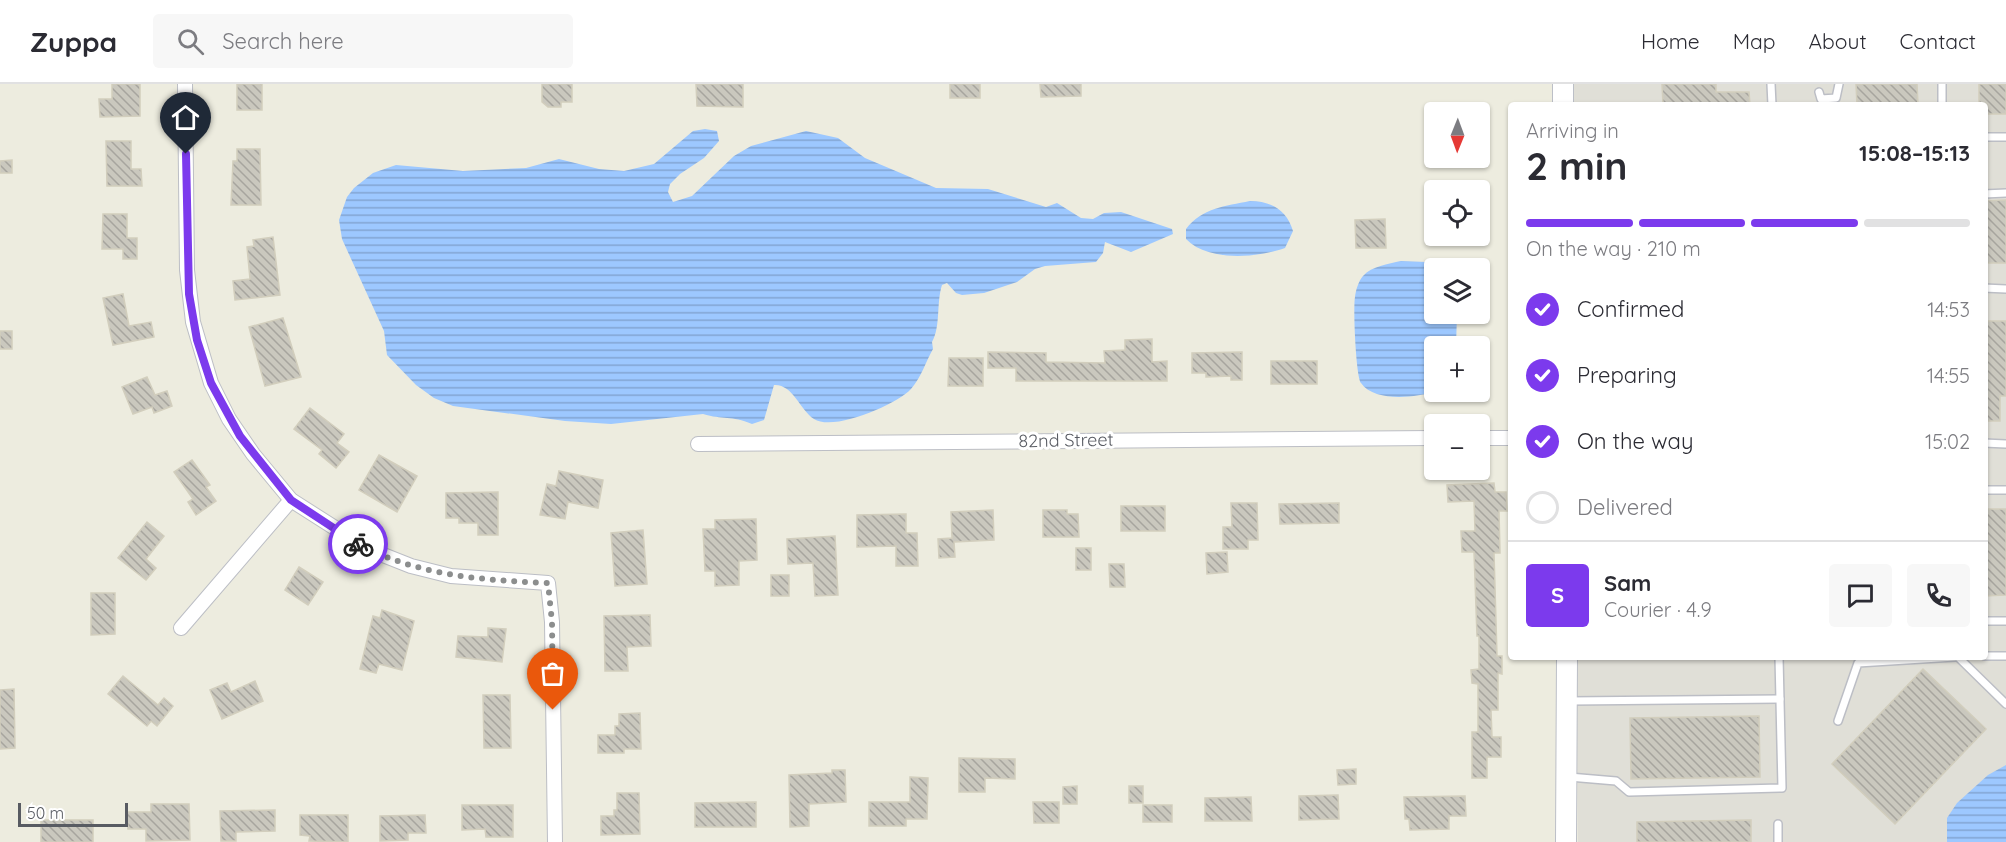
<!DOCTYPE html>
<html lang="en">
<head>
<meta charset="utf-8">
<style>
	:root { --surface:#fff; --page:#f7f7f7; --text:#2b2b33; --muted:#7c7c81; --line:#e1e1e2; --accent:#7c3aed }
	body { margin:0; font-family:Quicksand,sans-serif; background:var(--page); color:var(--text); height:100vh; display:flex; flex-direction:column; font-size:22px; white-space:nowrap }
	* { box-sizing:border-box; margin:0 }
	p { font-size:20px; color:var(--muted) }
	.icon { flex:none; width:33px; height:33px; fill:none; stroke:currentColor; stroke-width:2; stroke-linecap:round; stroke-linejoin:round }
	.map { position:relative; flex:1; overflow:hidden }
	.side { position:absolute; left:1508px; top:18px; width:480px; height:558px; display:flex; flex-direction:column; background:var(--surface); border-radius:6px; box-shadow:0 2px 4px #0004 }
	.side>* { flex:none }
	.needle { width:39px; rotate:181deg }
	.fabs { position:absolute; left:1424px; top:18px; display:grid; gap:12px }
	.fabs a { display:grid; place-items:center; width:66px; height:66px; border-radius:6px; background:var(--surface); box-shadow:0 2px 4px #0004; font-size:30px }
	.scale { position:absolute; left:18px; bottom:15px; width:110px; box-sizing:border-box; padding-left:6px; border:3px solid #585b62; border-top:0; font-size:16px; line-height:21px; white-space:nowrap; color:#585b62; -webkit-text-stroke:4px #fff; paint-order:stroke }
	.pin { position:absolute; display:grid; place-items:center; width:51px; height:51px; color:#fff; margin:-62px -26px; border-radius:50% 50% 50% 0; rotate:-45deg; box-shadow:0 0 6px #0007 }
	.pin .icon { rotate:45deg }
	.courier { position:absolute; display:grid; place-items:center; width:60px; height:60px; margin:-30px; border:4px solid #7c3aed; border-radius:50%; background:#fff; color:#222; box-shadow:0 2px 8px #0007 }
	.head em { font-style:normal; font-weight:700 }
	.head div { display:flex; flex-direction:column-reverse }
	.head { display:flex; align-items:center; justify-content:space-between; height:102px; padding:0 18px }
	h1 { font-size:39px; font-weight:700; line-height:45px }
	.bar { display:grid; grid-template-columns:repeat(4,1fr); gap:9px 6px; align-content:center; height:72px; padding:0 18px }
	.bar i { height:8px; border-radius:4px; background:var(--line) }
	.bar .current { background:var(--accent) }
	.bar p { grid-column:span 4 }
	.line { display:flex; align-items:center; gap:15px; padding:0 18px; border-top:2px solid var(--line) }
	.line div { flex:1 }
	.round { display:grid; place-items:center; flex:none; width:63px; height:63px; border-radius:6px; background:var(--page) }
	ol { padding:0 18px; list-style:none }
	li { display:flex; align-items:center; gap:18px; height:66px }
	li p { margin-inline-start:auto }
	li .icon { padding:6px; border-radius:50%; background:var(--accent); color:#fff; stroke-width:4 }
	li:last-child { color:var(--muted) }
	li i { width:33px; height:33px; border:3px solid var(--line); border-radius:50% }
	header { display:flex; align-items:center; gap:36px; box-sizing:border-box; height:84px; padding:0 30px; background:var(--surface); border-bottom:2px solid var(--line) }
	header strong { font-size:28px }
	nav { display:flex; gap:33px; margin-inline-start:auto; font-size:21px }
	.search { width:420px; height:54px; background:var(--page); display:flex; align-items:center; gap:15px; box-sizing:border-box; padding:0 21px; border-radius:6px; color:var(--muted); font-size:22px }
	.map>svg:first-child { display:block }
	.industrial { fill:#e0dfd7 }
	.water { fill:url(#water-rules) }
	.building { fill:url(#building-back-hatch); stroke:#d2cebd; stroke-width:1.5 }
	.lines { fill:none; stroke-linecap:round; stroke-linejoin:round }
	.lane-casing { stroke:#bcbec5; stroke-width:10 }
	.street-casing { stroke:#bcbec5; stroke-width:16 }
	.secondary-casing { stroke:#bcbfc7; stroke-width:22 }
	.lane { stroke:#fff; stroke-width:7 }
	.street { stroke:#fff; stroke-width:14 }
	.secondary { stroke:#fff; stroke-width:20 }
	.done { stroke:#8c8e8e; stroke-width:6; stroke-dasharray:0 10.8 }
	.route { stroke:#7c3aed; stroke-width:8 }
	.labels { text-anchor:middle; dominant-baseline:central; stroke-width:6; stroke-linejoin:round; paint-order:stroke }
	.street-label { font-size:18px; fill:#585b62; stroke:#fff }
</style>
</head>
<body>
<header>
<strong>Zuppa</strong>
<div class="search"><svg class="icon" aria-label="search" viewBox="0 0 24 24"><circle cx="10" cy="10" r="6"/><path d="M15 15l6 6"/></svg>Search here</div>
<nav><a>Home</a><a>Map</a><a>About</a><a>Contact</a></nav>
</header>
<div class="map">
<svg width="2006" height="758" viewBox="0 0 2006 758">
	<defs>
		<pattern id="water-rules" width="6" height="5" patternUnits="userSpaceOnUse" patternTransform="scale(1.5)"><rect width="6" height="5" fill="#9dc8ff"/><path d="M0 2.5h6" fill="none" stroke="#83a5d2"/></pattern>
		<pattern id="building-back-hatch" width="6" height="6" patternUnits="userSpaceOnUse" patternTransform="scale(1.5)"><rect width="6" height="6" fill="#cac8be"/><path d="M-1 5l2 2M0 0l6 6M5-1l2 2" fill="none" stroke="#a7a59e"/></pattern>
	</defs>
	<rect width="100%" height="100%" fill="#edecdf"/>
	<path class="industrial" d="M1572 0H2006V758H1578L1576 573H1984V21H1573Z"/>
	<g class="water">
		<path d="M705 45 717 47 719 57 704 74 680 90 670 100 668 108 673 118 692 112 734 72 751 62 806 47 838 54 865 74 936 104 988 105 1046 123 1057 119 1081 134 1093 135 1104 129 1121 128 1172 145 1173 150 1131 168 1105 158 1103 169 1096 178 1045 182 1035 185 1017 198 984 209 962 211 956 209 947 199 942 201C936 220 941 242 932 258L933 265C926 277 921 294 911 305 897 320 834 348 814 335 800 326 793 300 774 301L764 336 752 340C731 331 723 336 703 330L611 340 565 337 453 322 434 314 416 301 387 271 384 247 342 155 339 136 347 113 354 104 373 89 396 81 463 87 526 84 559 75 599 85 624 87 654 80 693 47Z"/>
		<path d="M1250 117C1271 117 1287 126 1293 147L1285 164C1257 174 1208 178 1186 155V145C1202 124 1225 122 1250 117Z"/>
		<path d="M1401 177 1426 178 1442 184H1434V230H1457L1456 262H1434L1435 308C1416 313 1375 319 1361 299 1356 292 1353 224 1355 213 1356 206 1358 198 1363 192 1372 182 1388 180 1401 177Z"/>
		<path d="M2006 681V758H1947V734L1957 719 1988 691Z"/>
	</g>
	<g class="building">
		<path d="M112 0H140V32L100 33 99 15H112Z"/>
		<rect x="237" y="0" width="25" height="26"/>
		<path d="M542 0H572V18H561V23H548L542 18Z"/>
		<path d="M696 0H743V23L697 22Z"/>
		<rect x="950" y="0" width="30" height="14"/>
		<path d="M1040 0H1081V12L1041 13Z"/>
		<path d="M1662 0H1716V8H1749L1750 21H1663Z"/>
		<path d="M1856 0H1917L1918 21H1857Z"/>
		<path d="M1979 0H2006V30H1984V21H1979Z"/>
		<path d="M106 57H131V85H141L142 102H107Z"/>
		<path d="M237 65H260L261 121H231L233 77H237Z"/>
		<path d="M12 76V89H0V77Z"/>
		<path d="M2006 116V179H1984V117Z"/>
		<path d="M103 130H127V154H137V175H123V165H102Z"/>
		<path d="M1385 135 1386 164H1356L1355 136Z"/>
		<path d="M273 153 280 211 235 216 233 197 250 195 247 163 254 162 253 156Z"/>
		<path d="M123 210 129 242 151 238 154 253 113 261 103 214Z"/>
		<path d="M283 234 301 293 265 302 249 243Z"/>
		<path d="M1984 237H2006V312H2000V337H1984Z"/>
		<rect x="0" y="247" width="12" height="18"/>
		<path d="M1152 255V278L1167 277V297H1016V284H988V268L1046 269V278L1105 279 1104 267 1125 266V256Z"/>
		<path d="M1242 268V296H1231V292L1206 293V289H1192V269Z"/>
		<path d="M949 274H983V302H948Z"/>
		<rect x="1271" y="277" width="46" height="23"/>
		<path d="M147 293 155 311 167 307 172 322 154 329 152 323 133 330 122 303Z"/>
		<path d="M310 324 344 350 337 359 349 368 336 384 319 370 322 366 294 345Z"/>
		<path d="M379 371 417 392 397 428 359 406Z"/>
		<path d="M192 376 210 401 206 403 216 417 196 431 188 418 193 415 174 388Z"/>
		<path d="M559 387 603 396 598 424 568 418 565 435 540 431 547 400 556 402Z"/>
		<path d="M1494 399 1495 408H1506L1507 427H1499L1500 469H1494L1497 572H1502V590L1498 589V626H1491L1492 653H1501V673H1487V694H1472V648H1478V600L1472 599 1471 586 1479 585V552H1477L1474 468H1462L1461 447H1475L1474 417 1448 418 1447 401Z"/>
		<path d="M498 408V451H478V439H459V434H446V409Z"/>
		<path d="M1231 419H1257L1258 456H1248V465H1223V443H1232Z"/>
		<path d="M1339 419V439L1280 440 1279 420Z"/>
		<rect x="1121" y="422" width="44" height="25"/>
		<path d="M1984 425H2006V511L1984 512Z"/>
		<path d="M993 426 994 456 954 458 955 473 939 474 938 455 952 454 951 428Z"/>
		<path d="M1043 426H1067V430H1078L1079 453H1043Z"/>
		<path d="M906 430V449H917L918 482H896V462L857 463V431Z"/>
		<path d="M756 435 757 476 739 477V501L715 502V487H705L703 445H715V436Z"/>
		<path d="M147 438 164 452 146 475 156 484 146 496 118 474Z"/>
		<path d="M643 446 647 500 615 502 611 449Z"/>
		<path d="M835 452 838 511 815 512 813 479 788 480 787 455Z"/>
		<rect x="1076" y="464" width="15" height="22"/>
		<path d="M1227 468 1228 488 1207 490 1206 469Z"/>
		<path d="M1109 480H1124L1125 503H1110Z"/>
		<path d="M299 483 323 498 308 521 285 506Z"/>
		<rect x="771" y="491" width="18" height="21"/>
		<path d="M91 509H115V550L91 551Z"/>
		<path d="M382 526 414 537 402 586 379 580 376 589 360 585 373 532 380 534Z"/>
		<path d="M650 531 651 562 627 563 628 587H605L604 532Z"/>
		<path d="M488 544 506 545 502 578 456 573 458 552 488 553Z"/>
		<path d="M1923 585 1986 645 1895 740 1832 680Z"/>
		<path d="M123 592 158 621 164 614 173 622 157 642 151 637 147 642 108 610Z"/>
		<path d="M255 597 263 617 222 635 210 606 227 599 231 608Z"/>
		<path d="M14 605 15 664 0 665V606Z"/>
		<path d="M483 611H510L511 664H484Z"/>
		<path d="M640 629 641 665H624V669H598V651H615V642H619V630Z"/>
		<path d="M1759 632 1760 693 1631 695 1630 634Z"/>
		<path d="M959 674 1015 675V695L985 694V708H959Z"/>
		<path d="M1356 685V700L1338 701 1337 686Z"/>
		<path d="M832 686H845L846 718 809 720V742L790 743 789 691 832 689Z"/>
		<path d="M910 693 928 694 927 735H906V742H869V718H910Z"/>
		<path d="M1077 702V720H1063V703Z"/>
		<rect x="1129" y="702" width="14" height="17"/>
		<path d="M617 709H639L640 750 601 751V732H614V726H617Z"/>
		<path d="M1338 711 1339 735 1299 736V712Z"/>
		<path d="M1465 712 1466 732H1449V745L1410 746 1409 735H1405L1404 713Z"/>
		<path d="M1251 713 1252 737H1205V714Z"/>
		<path d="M756 718V743H695V719Z"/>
		<path d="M1033 718H1059V739H1034Z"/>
		<path d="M151 720H189L190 756 146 757V745H128L127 728H151Z"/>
		<path d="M462 721H513V753H486L485 745 462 746Z"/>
		<rect x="1143" y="721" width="29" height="17"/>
		<path d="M275 726V747L236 748V757H221L220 727Z"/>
		<path d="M300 731H348V758L309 757 310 752 300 751Z"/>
		<path d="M425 731 426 749H408V756L380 757V732Z"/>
		<rect x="41" y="736" width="52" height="22"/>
		<path d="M1751 736V758H1637V738Z"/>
	</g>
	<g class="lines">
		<defs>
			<g id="lane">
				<path d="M1771 0 1772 21"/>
				<path d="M1942 0V21"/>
				<path d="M1819 8 1821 15 1836 14 1839 0"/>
				<path d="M1986 53H2006"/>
				<path d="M1984 110 2006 109"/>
				<path d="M1984 204 2006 205"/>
				<path d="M1984 359 2006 360"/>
				<path d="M1984 406H2006"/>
				<path d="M1984 537H2006"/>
				<path d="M1984 572H2006"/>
				<path d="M1958 573 2006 620"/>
				<path d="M1570 617 1780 615"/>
				<path d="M1838 637 1858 579 1955 573"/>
				<path d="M1569 693 1616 697 1629 708 1782 704 1779 573"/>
				<path d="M1778 758V740"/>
			</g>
			<g id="street">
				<path d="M185 0 187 186 193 238 211 299 229 335 253 370 291 416 368 465 411 482 451 492 548 499 552 538 555 758"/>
				<path d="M1479 354H1510"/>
				<path d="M698 360 1434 354"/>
				<path d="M181 544 291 416"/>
			</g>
			<g id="secondary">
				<path d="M1563 0V21"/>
				<path d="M1566 758 1567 573"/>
			</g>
		</defs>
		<use href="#lane" class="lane-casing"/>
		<use href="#street" class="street-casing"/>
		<use href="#secondary" class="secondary-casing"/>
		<use href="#lane" class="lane"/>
		<use href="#street" class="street"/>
		<use href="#secondary" class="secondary"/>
	</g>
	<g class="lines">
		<path class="done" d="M358 460C419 492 481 496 548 499L552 538 553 626"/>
		<path class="route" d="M186 70 189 210 197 256 211 299 240 352 291 416 358 460"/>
	</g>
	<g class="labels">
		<g class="street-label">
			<text transform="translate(1066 356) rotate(-1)">82nd Street</text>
		</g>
	</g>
</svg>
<div class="fabs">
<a><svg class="needle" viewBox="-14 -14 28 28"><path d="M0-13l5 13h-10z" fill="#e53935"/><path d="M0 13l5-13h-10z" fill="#7c7c81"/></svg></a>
<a><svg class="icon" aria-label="locate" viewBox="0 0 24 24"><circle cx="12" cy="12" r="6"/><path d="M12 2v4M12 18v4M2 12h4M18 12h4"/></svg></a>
<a><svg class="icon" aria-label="layers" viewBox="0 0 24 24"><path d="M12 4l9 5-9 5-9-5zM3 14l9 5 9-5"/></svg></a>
<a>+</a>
<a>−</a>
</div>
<div class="scale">50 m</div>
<div class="pin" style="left:553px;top:626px;background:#ea580c"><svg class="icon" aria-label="bag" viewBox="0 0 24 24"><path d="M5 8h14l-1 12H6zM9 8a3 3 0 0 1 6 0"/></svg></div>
<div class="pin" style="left:186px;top:70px;background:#1f2937"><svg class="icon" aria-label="home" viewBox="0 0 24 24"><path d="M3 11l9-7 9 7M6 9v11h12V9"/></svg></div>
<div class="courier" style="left:358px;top:460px"><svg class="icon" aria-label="bike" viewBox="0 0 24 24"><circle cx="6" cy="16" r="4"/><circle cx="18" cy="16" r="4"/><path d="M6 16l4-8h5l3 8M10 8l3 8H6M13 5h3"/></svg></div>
<section class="side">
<div class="head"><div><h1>2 min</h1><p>Arriving in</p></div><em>15:08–15:13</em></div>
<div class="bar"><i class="current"></i><i class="current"></i><i class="current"></i><i></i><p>On the way · 210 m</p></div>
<ol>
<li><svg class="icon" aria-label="check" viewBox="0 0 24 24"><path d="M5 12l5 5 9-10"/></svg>Confirmed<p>14:53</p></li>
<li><svg class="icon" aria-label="check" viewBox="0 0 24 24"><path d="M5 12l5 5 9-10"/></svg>Preparing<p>14:55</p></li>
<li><svg class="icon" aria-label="check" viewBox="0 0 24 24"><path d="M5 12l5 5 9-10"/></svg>On the way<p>15:02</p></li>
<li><i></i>Delivered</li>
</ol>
<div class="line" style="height:108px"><b class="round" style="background:var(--accent);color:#fff">S</b><div><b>Sam</b><p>Courier · 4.9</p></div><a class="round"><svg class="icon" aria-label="chat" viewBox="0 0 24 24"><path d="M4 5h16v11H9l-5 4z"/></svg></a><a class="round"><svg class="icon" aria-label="phone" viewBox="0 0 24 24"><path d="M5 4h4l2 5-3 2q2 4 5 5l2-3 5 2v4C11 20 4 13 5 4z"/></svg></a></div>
</section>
</div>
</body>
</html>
